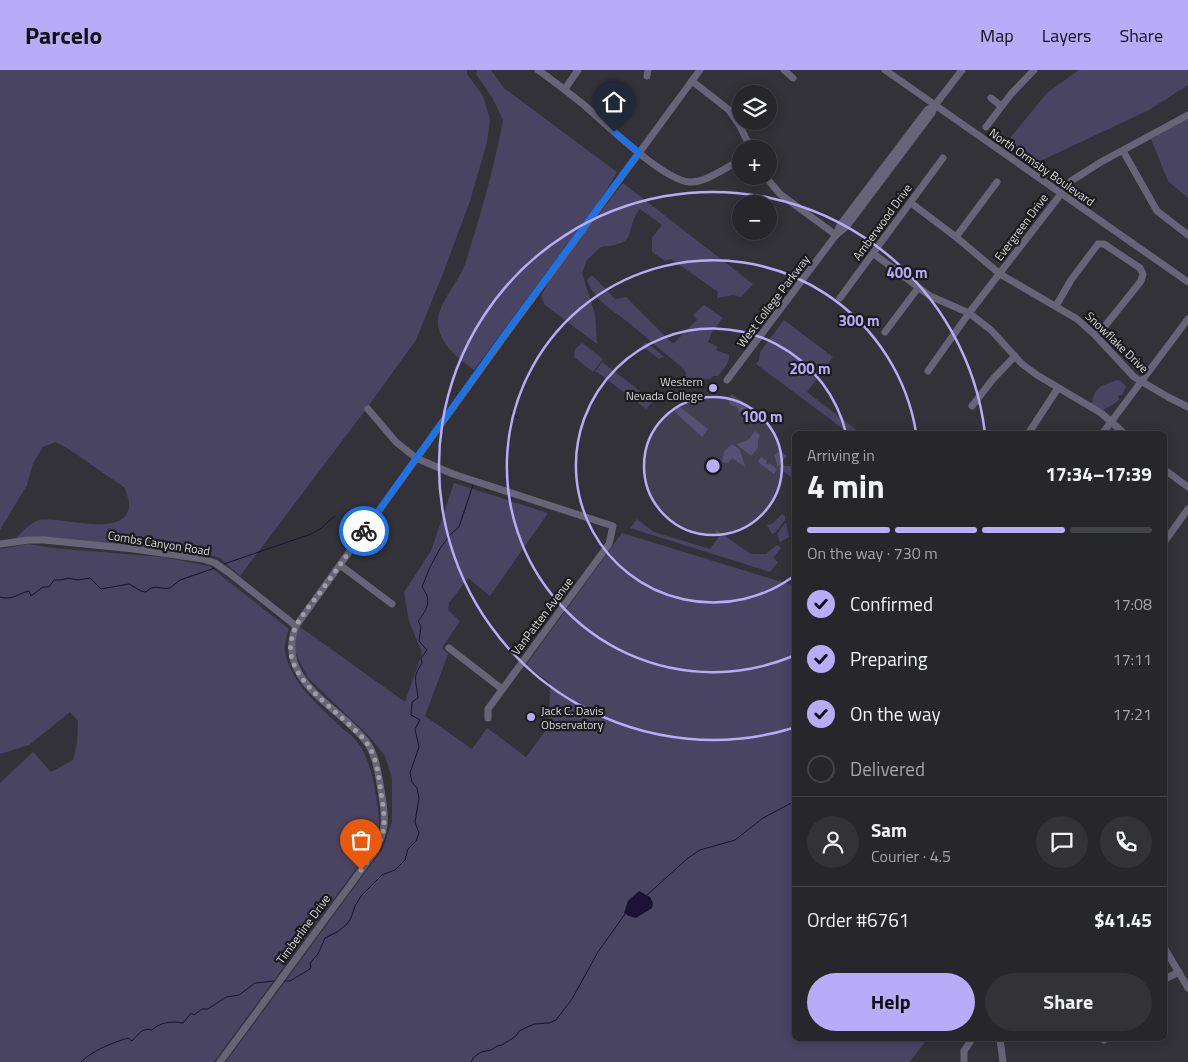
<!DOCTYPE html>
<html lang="en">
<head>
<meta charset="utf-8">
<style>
	:root { --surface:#26262b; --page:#323237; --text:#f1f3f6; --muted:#a4a5a9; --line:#424347; --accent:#b8abf7 }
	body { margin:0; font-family:"Titillium Web",sans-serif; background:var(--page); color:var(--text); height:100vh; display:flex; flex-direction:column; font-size:19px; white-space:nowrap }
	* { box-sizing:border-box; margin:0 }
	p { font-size:16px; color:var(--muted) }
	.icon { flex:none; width:28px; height:28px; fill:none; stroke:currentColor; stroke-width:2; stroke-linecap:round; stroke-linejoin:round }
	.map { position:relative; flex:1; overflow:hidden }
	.panel { position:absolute; left:792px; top:361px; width:375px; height:610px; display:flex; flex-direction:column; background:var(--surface); border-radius:8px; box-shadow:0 2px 12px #0003,0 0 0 1px var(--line) }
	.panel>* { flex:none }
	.controls { position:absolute; left:732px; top:15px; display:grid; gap:10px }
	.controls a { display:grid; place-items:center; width:45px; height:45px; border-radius:50%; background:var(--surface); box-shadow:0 2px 12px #0003,0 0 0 1px var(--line); font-size:25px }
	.pin { position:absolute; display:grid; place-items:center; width:42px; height:42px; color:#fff; margin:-51px -21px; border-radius:50% 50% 50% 0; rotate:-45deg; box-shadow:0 0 5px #0007 }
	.pin .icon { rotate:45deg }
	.courier { position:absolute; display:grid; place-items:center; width:50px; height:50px; margin:-25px; border:4px solid #1a73e8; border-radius:50%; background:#fff; color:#222; box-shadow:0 1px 6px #0007 }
	.head em { font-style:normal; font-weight:700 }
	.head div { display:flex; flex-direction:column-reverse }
	.head { display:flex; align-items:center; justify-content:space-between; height:85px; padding:0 15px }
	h1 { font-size:32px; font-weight:700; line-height:38px }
	.bar { display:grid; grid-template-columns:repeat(4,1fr); gap:8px 5px; align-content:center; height:60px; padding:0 15px }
	.bar i { height:6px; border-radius:4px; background:var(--line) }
	.bar .on { background:var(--accent) }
	.bar p { grid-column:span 4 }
	.line { display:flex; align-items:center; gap:12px; padding:0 15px; border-top:1px solid var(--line) }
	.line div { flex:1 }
	.round { display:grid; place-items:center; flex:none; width:52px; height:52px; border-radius:26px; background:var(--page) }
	ol { padding:0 15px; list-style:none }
	li { display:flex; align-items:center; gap:15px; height:55px }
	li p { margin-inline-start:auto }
	li .icon { padding:5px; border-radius:50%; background:var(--accent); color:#111; stroke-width:4 }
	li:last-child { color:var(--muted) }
	li i { width:28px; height:28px; border:2px solid var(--line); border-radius:50% }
	.primary-button { display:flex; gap:10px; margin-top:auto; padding:10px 15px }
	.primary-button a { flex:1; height:58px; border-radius:30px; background:var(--accent); color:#111; font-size:20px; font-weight:700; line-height:58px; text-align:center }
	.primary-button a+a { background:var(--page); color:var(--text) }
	header { display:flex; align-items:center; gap:30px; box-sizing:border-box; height:70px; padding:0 25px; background:var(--accent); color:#111 }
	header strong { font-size:24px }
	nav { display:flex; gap:28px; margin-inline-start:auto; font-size:18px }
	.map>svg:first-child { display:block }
	.green { fill:#494461 }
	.water { fill:#1b1236 }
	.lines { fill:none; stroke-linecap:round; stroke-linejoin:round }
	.stream { stroke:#1b1236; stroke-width:1 }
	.minor { stroke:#676478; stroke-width:7 }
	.done { stroke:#9e9da2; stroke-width:5; stroke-dasharray:0 9 }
	.route { stroke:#1a73e8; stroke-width:6 }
	.ring { fill:none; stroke:#b8abf7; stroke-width:2.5 }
	.poi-dot { fill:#b8abf7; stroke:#1b1b1e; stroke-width:2 }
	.labels { text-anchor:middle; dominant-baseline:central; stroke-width:4.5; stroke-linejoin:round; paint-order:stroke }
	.street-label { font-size:12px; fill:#d8d7db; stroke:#1b1b1e }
	.poi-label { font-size:12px; fill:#d8d7db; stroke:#1b1b1e; text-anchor:end }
	.centre { fill:#b8abf7; stroke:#1b1b1e; stroke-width:2.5 }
	.ring-label { font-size:15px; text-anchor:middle; font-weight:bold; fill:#b8abf7; stroke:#1b1b1e; stroke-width:4.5; stroke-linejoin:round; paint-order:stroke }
</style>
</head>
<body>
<header>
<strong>Parcelo</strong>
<nav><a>Map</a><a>Layers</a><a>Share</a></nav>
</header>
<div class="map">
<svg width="1188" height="992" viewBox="0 0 1188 992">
	<rect width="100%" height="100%" fill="#333239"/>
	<g class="green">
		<path d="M0 0H467V4L483 26 490 49 487 72 470 131 442 206 416 270 364 342 240 506 220 488 205 483 124 475 15 469C21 463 28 455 36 451 55 443 124 471 129 437 130 431 126 423 125 418L70 380 56 372 43 377 33 393 27 415 0 460Z"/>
		<path d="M477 0H491L504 18 617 102 605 123 474 300C458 288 439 274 438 253 437 234 459 212 465 194 480 147 494 99 503 50L493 29 476 4Z"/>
		<path d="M1079 0H1188V15L1149 40 1034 94 1005 74 1047 23Z"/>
		<path d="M1188 49V128L1168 111 1151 69Z"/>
		<path d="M623 113 753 214 741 227 733 225 717 228 718 222 671 189 665 191 652 182V168L662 155 640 139C622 162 642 173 601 177L587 190 582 203 595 244 597 274 545 235 541 226 553 204Z"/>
		<path d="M592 205 615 229 626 227 673 274 697 250 693 245 704 235 723 248 712 262 708 272 718 277 716 280 729 285C730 294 722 299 719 306H713L710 309 695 310 685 313 686 303 683 298C666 285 651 271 635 258 616 241 597 235 587 210Z"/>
		<path d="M784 250 833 287 807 322 862 364H850L756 294 759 290 760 282Z"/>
		<path d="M646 272 664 287 659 289 642 276Z"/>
		<path d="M582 273 603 289 593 302 574 287 575 279Z"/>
		<path d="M602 292 653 331 646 339 597 302H595Z"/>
		<path d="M1117 310 1121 311 1126 317 1122 325 1118 326 1119 329 1116 333 1101 341 1092 335C1093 317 1103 315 1117 310Z"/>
		<path d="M732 324 749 336 743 345 739 343 737 337 730 335 728 328Z"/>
		<path d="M680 337 708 359 702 367 675 342 676 339Z"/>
		<path d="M755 361 760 365 758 370V377L751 386 736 374 748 370Z"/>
		<path d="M732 374 740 380 745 397 732 388 728 393 722 392 724 382Z"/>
		<path d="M780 381 787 386 778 397 774 385Z"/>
		<path d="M761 387 767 391 766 393 768 395 769 393 777 399 774 404 758 392Z"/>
		<path d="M782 396H793L795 398V410L780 399Z"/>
		<path d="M454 413 548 443 490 526 468 508 449 533 448 540 460 551 442 578 448 584 425 646 472 679 487 658 526 687 549 656 550 613 526 595 622 463 795 516V969H927L910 992H226L383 778 392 751V708L385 686 369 666 308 608 295 582V570L299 556 405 632 422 583 409 551 404 522 431 481Z"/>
		<path d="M782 444 785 446V450L775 463 772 464 767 455 772 454Z"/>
		<path d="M637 449 654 462 710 479 720 465 715 461 716 460 751 484H766L777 475 781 478 773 488 778 492 770 502 630 458Z"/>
		<path d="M786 452 789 467 780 472 777 464Z"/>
		<path d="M28 474 53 478 162 487 209 496 289 559C287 565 284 574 285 581 289 611 321 638 341 657 347 662 354 667 358 673 370 689 374 712 377 732 379 747 381 758 375 773L214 992H0V713L33 682 51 702 73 690 77 673 78 651 70 642 29 675 0 684V479Z"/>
	</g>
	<path class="water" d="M639 821 650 827 653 833 652 838 636 848 629 846 624 843 628 831Z"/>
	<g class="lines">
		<g class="stream">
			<path d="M511 343 518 348"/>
			<path d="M224 494 311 464 320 459 335 446"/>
			<path d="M0 527C12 531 19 523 29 521L31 526 43 517H49L54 510H61L68 508 78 510 90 508 101 519 129 514 141 521 146 522C154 513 161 520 170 518L180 510 215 498"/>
			<path d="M647 825 688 788 700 780 735 770 763 748 795 731"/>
			<path d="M284 911H290L310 899 311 897 310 893 318 884 325 868 337 862 347 854 351 848 355 836 361 826 382 805 395 800 405 790 408 779 416 771 419 763 415 752 419 728 417 718 412 712 410 703 419 677 415 659 420 650 411 645 412 632 418 628C417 612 411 609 422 593L421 588 427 580 419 571 421 556 418 551C428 539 432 530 422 517L430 497 441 477 450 465 459 457 473 415"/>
			<path d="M81 992C93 980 112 973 128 968L132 971C138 965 142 957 152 960 160 952 172 951 183 953L191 943 194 945 202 939H208L226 927 239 925 255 913 274 911"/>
			<path d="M471 992 474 987 481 982 491 980 497 976 502 975 516 966 519 961 534 954 549 953 556 950 572 929 598 882 625 844"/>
		</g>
		<g class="minor">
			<path d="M538 0C554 11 569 23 584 35 606 54 662 109 689 112 706 113 726 97 741 90"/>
			<path d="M784 0 793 8"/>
			<path d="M885 0 1188 212"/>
			<path d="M647 6 648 0"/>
			<path d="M692 11 729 40 740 56 751 79"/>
			<path d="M565 19 578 0"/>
			<path d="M991 28 1001 36"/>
			<path d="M986 57 1011 24 1034 0"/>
			<path d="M1123 81 1157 141 1188 165"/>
			<path d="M765 106 780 124 836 165"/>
			<path d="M911 133 956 167 1000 204 1077 249 1095 265 1134 307 1168 327 1188 337"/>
			<path d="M836 165 840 155 927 40 935 35"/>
			<path d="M956 167 997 112"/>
			<path d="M874 184 930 226 969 243 991 260 1022 294 1037 305 1101 343 1125 364"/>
			<path d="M840 228 943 88"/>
			<path d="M1056 236 1071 210 1098 174H1104L1140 198 1143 204 1141 211 1105 256 1095 265"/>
			<path d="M885 262 918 218"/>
			<path d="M928 301 969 243 1071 111 1101 92 1188 45"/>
			<path d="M727 310 836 165 847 156 932 43 935 35 962 0"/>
			<path d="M972 336 993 309 1015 286"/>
			<path d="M368 339 396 372 416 388 453 404 613 456 609 474 488 639V648"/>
			<path d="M1028 364 1058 318"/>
			<path d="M1102 364 1188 249"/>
			<path d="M1165 400 1188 417"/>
			<path d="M1165 471 1188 439"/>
			<path d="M0 474 29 470H44L134 479 203 489 215 493 228 502 296 556"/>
			<path d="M340 495 392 534"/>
			<path d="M449 578 502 619"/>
			<path d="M1165 879 1188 918"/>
			<path d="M1165 909 1179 902"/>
			<path d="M1000 969 1003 992"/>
			<path d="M1104 970 1105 969"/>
			<path d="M220 992 373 784C386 763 386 750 382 726 379 709 377 688 368 674 342 637 274 612 296 556L503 268 700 0"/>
			<path d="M964 992V981L972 969"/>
		</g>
	</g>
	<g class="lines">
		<path class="done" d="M361 800C384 768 388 763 381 723 379 708 377 688 368 675 349 646 284 613 291 572 294 552 310 536 322 520 336 500 350 481 364 461"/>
		<path class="route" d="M364 461 502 268 639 82 614 62"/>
	</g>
	<circle cx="713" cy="396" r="69" fill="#b8abf7" fill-opacity=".12"/>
	<g class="ring">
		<circle cx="713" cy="396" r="69"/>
		<path d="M794 506A137 137 0 1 1 846 363"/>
		<path d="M793 586A206 206 0 1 1 916 362"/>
		<path d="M793 658A274 274 0 1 1 985 363"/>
	</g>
	<g class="poi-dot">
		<circle cx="713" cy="318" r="5"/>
		<circle cx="531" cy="647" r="5"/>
	</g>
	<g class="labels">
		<g class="street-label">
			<text transform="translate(1042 97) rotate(35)">North Ormsby Boulevard</text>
			<text transform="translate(882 152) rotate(-54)">Amberwood Drive</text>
			<text transform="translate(1021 157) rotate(-53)">Evergreen Drive</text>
			<text transform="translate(773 231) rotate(-53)">West College Parkway</text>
			<text transform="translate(1117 272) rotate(44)">Snowflake Drive</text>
			<text transform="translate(159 473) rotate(9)">Combs Canyon Road</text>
			<text transform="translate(542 546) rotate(-53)">VanPatten Avenue</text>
			<text transform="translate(303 859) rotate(-54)">Timberline Drive</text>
		</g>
		<g class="poi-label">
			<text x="703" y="311">Western<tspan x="703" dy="14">Nevada College</tspan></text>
			<text x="541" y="640" text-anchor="start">Jack C. Davis<tspan x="541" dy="14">Observatory</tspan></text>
		</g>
	</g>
	<circle cx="713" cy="396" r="8" class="centre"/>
	<g class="ring-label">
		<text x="907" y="208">400 m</text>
		<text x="859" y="256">300 m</text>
		<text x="810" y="304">200 m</text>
		<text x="762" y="352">100 m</text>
	</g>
</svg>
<div class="controls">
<a><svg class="icon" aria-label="layers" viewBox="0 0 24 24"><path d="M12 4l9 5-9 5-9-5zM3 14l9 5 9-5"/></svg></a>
<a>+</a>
<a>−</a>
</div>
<div class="pin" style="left:361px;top:800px;background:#ea580c"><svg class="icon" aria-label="bag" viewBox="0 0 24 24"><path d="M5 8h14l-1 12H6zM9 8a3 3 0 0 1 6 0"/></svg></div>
<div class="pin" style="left:614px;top:62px;background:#1f2937"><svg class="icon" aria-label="home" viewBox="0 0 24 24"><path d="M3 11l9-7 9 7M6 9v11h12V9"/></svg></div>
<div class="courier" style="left:364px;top:461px"><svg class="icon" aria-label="bike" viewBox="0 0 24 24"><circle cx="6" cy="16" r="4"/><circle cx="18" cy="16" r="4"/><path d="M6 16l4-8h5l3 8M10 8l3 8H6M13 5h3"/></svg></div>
<section class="panel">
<div class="head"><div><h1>4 min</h1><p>Arriving in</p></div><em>17:34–17:39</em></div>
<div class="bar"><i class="on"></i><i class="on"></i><i class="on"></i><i></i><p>On the way · 730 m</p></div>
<ol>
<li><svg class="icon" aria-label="check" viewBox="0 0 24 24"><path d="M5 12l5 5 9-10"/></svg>Confirmed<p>17:08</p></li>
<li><svg class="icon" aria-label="check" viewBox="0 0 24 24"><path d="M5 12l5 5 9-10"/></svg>Preparing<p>17:11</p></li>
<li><svg class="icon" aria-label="check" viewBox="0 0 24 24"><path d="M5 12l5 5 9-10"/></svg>On the way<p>17:21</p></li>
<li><i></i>Delivered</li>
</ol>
<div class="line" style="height:90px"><a class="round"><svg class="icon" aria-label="person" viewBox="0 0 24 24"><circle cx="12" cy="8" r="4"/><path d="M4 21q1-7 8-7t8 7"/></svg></a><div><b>Sam</b><p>Courier · 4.5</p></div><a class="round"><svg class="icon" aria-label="chat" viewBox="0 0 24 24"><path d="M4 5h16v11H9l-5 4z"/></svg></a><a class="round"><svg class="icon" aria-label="phone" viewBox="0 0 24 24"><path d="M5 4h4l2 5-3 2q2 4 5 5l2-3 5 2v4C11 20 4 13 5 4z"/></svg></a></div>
<div class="line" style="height:65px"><div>Order #6761</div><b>$41.45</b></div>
<div class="primary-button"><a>Help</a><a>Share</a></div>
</section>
</div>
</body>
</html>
